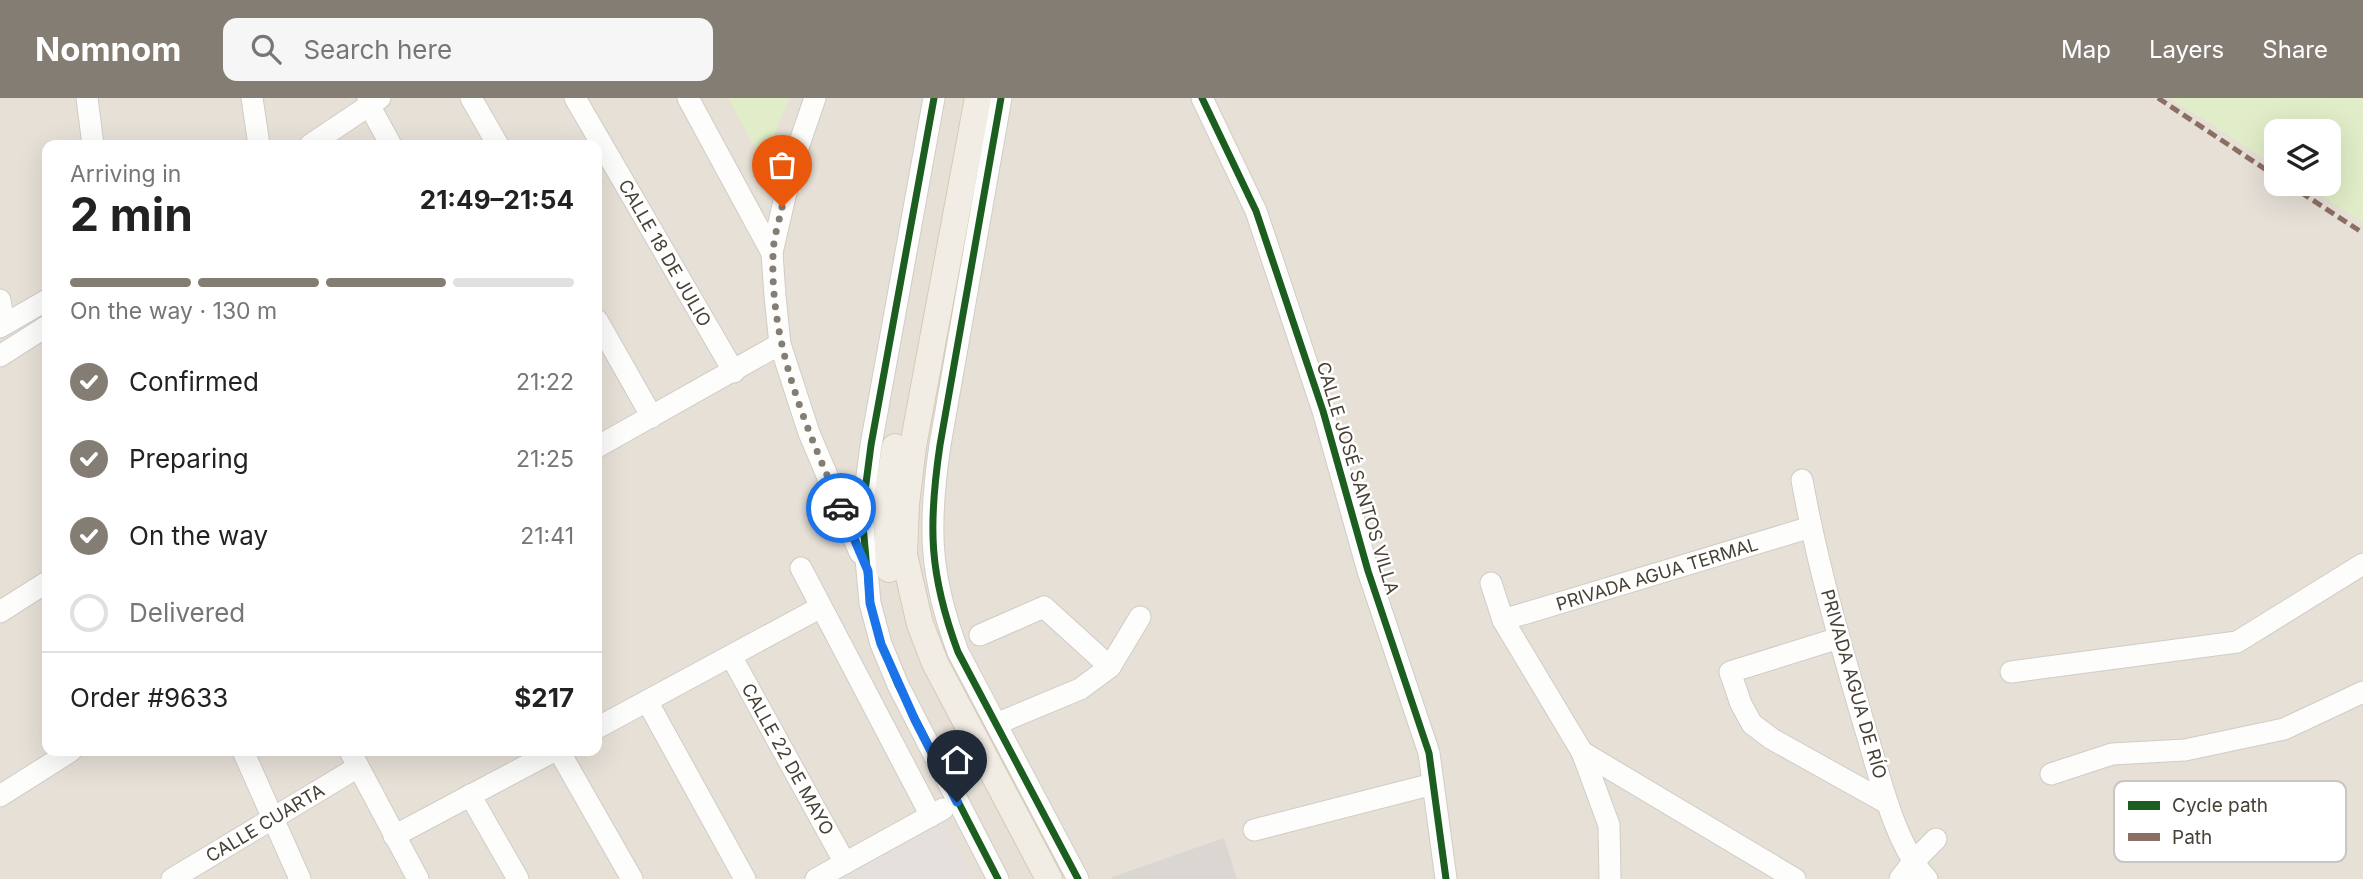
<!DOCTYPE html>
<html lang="en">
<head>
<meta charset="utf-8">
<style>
	:root { --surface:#fff; --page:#f6f6f6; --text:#222; --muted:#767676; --line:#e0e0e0; --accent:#847d74 }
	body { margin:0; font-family:Inter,sans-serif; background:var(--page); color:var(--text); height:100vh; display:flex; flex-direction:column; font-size:26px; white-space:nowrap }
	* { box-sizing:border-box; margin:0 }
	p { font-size:23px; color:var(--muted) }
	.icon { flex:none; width:38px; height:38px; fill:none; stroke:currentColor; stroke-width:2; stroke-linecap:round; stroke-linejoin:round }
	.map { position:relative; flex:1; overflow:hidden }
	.sheet { position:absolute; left:42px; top:42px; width:560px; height:616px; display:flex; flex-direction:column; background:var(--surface); border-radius:14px; box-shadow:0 7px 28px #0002 }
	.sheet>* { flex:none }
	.buttons { position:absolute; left:2264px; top:21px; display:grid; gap:14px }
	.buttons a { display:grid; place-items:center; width:77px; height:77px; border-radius:14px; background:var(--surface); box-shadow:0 7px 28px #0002; font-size:35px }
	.pin { position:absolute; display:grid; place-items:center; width:60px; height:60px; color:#fff; margin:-72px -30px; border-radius:50% 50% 50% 0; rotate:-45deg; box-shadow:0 0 7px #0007 }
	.pin .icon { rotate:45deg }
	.courier { position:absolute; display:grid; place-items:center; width:70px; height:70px; margin:-35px; border:5px solid #1a73e8; border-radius:50%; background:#fff; color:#222; box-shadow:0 2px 9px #0007 }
	.headline em { font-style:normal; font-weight:700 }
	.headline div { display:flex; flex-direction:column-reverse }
	.headline { display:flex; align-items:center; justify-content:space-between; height:119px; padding:0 28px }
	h1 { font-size:46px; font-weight:700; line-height:52px }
	.bar { display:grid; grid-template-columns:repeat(4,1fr); gap:10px 7px; align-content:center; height:84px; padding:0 28px }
	.bar i { height:9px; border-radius:5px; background:var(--line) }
	.bar .current { background:var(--accent) }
	.bar p { grid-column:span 4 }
	.line { display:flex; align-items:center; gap:18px; padding:0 28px; border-top:2px solid var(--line) }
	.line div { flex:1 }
	ol { padding:0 28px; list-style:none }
	li { display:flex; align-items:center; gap:21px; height:77px }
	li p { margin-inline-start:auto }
	li .icon { padding:7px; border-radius:50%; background:var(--accent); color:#fff; stroke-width:4 }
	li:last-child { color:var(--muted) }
	li i { width:38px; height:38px; border:4px solid var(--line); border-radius:50% }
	header { display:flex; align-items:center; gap:42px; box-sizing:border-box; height:98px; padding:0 35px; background:var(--accent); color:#fff }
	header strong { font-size:33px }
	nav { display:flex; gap:38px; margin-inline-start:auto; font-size:24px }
	.search { width:490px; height:63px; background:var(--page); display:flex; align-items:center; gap:18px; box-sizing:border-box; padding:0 24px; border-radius:14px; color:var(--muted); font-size:26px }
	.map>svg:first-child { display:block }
	.residential { fill:#e6e0d7; fill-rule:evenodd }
	.industrial { fill:#e5e0db }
	.green { fill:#e1edc8 }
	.building { fill:#dad6d1 }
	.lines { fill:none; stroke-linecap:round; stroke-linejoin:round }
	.minor-casing { stroke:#d0ccc7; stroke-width:23 }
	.major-casing { stroke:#d5cab6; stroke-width:28 }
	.minor { stroke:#fdfdfc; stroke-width:21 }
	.major { stroke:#f1ece4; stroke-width:26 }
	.quiet { stroke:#8d6e63; stroke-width:5; stroke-dasharray:10 5; stroke-linecap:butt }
	.cycleway-casing { stroke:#fff; stroke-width:11 }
	.cycleway { stroke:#1b5e20; stroke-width:7 }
	.done { stroke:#847d74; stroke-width:7; stroke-dasharray:0 12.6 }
	.route { stroke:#1a73e8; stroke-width:9 }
	.labels { text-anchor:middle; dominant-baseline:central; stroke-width:5; stroke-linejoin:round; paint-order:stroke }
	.street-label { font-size:18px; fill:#484035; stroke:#fff }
	.key { fill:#fff; stroke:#c8c6c2; stroke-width:2 }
	.key-label { font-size:19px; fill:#484035 }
</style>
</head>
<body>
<header>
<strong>Nomnom</strong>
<div class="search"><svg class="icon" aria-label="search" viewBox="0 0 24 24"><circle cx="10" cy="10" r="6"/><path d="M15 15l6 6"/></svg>Search here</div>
<nav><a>Map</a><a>Layers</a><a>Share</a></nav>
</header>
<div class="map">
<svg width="2363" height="781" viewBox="0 0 2363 781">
	<rect width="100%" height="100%" fill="#f2efea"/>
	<path class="residential" d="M0 0H2363V781H0ZM2277 33H2329V86H2277ZM47 47H597V653H47Z"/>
	<path class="industrial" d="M943 721 974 781H833Z"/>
	<g class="green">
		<path d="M728 0H789L763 64Z"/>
		<path d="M2170 0H2363V124L2303 86H2329V33H2277V69Z"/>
	</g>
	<path class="building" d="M1224 740 1237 781H1112V779Z"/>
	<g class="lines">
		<defs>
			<g id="minor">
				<path d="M87 0 93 47"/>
				<path d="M252 0 259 47"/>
				<path d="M368 0 369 7 391 47"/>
				<path d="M471 0 498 47"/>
				<path d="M575 0 734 274"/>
				<path d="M688 0 772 155"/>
				<path d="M815 0 793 64 772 155 775 198 780 246 809 335 860 455"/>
				<path d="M934 0 871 347 862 416 870 505 881 546 898 587 998 781"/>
				<path d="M1001 0 940 347C928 428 929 476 958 554L1078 781"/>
				<path d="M1202 0 1256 113 1323 313 1368 473 1429 655 1446 781"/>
				<path d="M310 47 380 0"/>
				<path d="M0 202 4 226"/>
				<path d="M597 222 652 319"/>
				<path d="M0 229 47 202"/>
				<path d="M0 258 47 228"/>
				<path d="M597 349 780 246"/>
				<path d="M1802 382C1817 466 1841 548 1865 630 1879 675 1894 746 1927 781"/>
				<path d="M801 470 931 718"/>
				<path d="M1491 485 1503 522 1582 654 1609 727 1610 781"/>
				<path d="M0 514 47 484"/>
				<path d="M1503 522 1811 429"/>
				<path d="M980 537 1044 509 1110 569"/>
				<path d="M1839 540 1730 574 1741 606 1752 626 1772 641 1887 705"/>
				<path d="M731 558 845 765"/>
				<path d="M2011 574 2237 544 2363 466"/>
				<path d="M647 603 745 781"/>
				<path d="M996 626 1080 591 1110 569 1140 519"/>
				<path d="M597 630 821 509"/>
				<path d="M243 653 300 781"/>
				<path d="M350 653 418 781"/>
				<path d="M559 653 632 781"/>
				<path d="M1582 654 1795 781"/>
				<path d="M2051 676 2112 656 2185 652 2284 631 2363 594"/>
				<path d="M470 697 518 781"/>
				<path d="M0 698 71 653"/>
				<path d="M1254 732 1433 686"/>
				<path d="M394 738 554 653"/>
				<path d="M172 781 358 669"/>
				<path d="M816 781 943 711"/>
				<path d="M1900 781 1913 764 1936 741"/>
			</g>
			<g id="major">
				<path d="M978 0 913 348 906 406 904 457 920 526 935 565 1049 781"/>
				<path d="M889 471 886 408 895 349"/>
			</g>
		</defs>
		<use href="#minor" class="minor-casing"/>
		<use href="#major" class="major-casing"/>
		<use href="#minor" class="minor"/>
		<use href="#major" class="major"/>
		<g class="quiet">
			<path d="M2158 0 2277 79"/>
			<path d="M2288 86 2363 135"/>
		</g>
		<defs>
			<g id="cycleway">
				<path d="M934 0 871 347 862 416 870 505 881 546 898 587 998 781"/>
				<path d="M1001 0 940 347C928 428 929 476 958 554L1078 781"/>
				<path d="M1202 0 1256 113 1323 313 1368 473 1429 655 1446 781"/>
			</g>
		</defs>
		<use href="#cycleway" class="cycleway-casing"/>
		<use href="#cycleway" class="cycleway"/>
	</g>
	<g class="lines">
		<path class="done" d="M782 109C779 124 773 141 773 157 770 248 806 328 841 410"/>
		<path class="route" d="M841 410 868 473 870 505 881 546 915 622 957 704"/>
	</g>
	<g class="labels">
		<g class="street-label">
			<text transform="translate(665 155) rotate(60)">CALLE 18 DE JULIO</text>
			<text transform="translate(1358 380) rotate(73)">CALLE JOSÉ SANTOS VILLA</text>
			<text transform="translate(1657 476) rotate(-17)">PRIVADA AGUA TERMAL</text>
			<text transform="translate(1854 586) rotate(74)">PRIVADA AGUA DE RÍO</text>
			<text transform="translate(788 661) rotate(61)">CALLE 22 DE MAYO</text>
			<text transform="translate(265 725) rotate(-31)">CALLE CUARTA</text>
		</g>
	</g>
	<rect x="2114" y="683" width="232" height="81" rx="10" class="key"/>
	<rect x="2128" y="703" width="32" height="9" fill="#1b5e20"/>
	<rect x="2128" y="735" width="32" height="8" fill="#8d6e63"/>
	<g class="key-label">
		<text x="2172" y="714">Cycle path</text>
		<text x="2172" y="746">Path</text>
	</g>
</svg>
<div class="buttons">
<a><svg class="icon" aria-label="layers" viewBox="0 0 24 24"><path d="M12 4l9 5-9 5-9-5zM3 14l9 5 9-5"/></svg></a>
</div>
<div class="pin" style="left:782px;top:109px;background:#ea580c"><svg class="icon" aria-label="bag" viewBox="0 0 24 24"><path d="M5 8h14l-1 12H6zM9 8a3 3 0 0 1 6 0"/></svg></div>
<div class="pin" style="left:957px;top:704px;background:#1f2937"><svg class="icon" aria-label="home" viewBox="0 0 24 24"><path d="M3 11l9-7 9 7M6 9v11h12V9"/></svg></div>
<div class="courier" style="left:841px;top:410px"><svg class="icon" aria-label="car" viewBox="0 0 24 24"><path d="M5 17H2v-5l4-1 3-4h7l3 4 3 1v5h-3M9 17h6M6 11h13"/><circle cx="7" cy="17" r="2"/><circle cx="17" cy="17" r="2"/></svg></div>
<section class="sheet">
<div class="headline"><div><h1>2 min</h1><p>Arriving in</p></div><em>21:49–21:54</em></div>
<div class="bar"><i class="current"></i><i class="current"></i><i class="current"></i><i></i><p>On the way · 130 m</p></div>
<ol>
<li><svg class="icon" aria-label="check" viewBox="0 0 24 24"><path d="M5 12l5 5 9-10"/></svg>Confirmed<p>21:22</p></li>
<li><svg class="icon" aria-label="check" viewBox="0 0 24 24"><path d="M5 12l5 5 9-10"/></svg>Preparing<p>21:25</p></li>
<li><svg class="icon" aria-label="check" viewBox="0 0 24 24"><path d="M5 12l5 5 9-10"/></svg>On the way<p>21:41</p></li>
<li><i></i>Delivered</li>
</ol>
<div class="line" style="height:91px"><div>Order #9633</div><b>$217</b></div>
</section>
</div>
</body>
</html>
